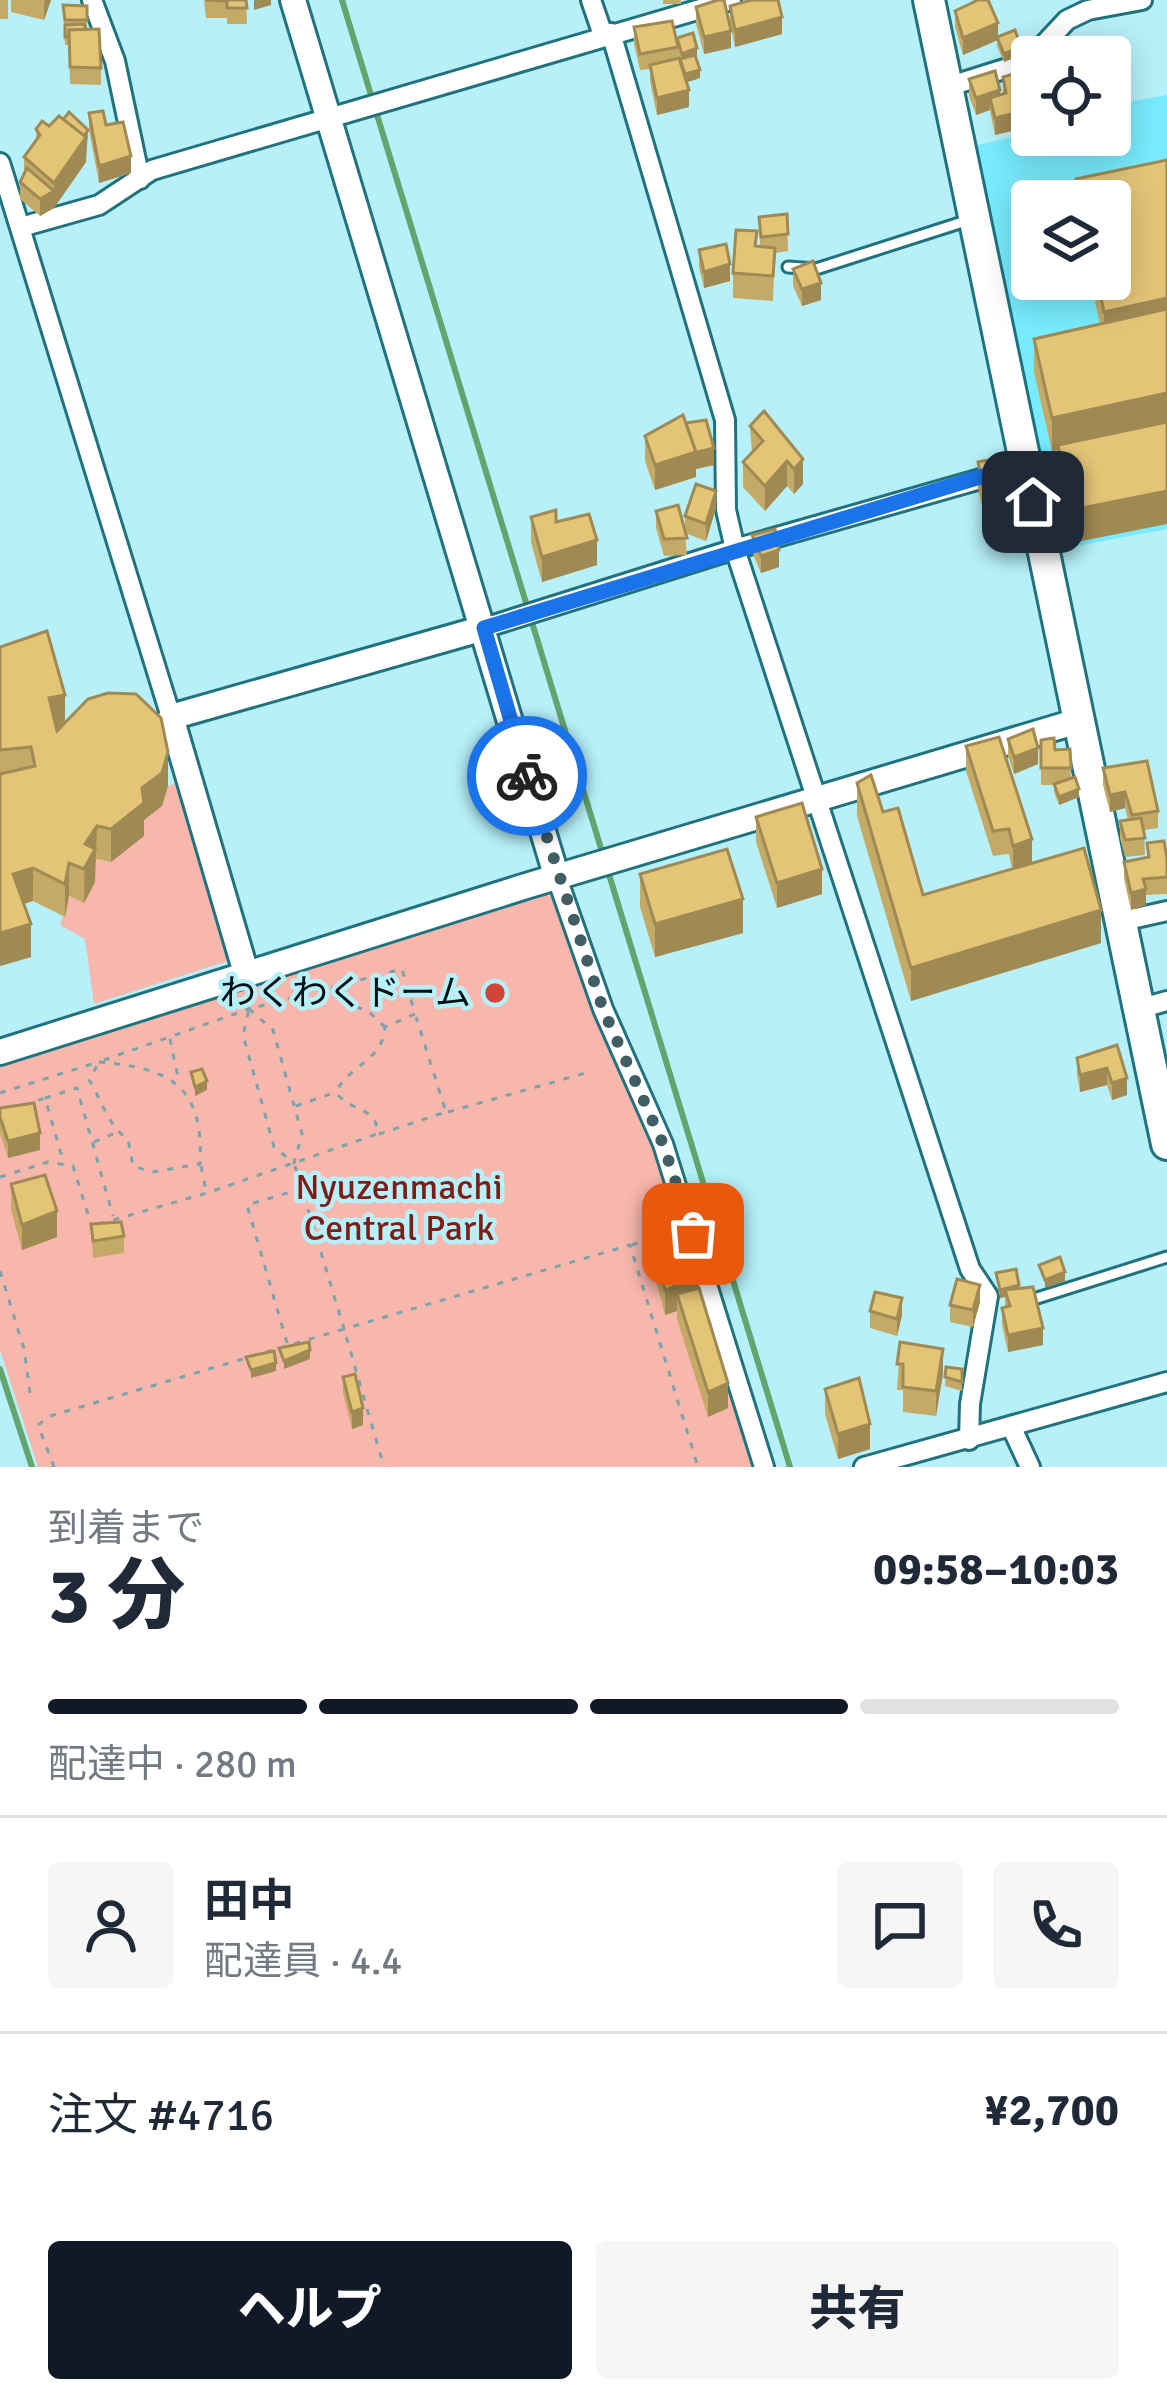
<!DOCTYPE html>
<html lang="ja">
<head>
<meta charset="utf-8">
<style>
	:root { --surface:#fff; --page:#f6f6f7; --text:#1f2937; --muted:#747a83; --line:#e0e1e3; --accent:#111827 }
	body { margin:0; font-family:Signika,"Noto Sans JP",sans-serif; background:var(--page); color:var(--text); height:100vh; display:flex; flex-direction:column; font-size:45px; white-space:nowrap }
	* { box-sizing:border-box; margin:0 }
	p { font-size:39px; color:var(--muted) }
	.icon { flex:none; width:66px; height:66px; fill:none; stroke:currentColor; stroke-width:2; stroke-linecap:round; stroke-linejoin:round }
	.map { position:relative; height:1467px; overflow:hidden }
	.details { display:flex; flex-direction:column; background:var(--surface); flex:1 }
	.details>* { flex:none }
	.fabs { position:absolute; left:1011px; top:36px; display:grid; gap:24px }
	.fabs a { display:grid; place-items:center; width:120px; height:120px; border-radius:12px; background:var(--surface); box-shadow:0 6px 30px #0003; font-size:60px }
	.pin { position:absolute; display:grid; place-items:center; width:102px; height:102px; color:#fff; margin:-51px; border-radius:24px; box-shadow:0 6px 18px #0006 }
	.courier { position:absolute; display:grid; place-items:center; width:120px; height:120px; margin:-60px; border:9px solid #1a73e8; border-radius:50%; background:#fff; color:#222; box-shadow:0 3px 15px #0007 }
	.overview em { font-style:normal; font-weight:800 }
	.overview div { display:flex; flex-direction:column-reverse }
	.overview { display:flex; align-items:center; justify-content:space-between; height:204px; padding:0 48px }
	h1 { font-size:78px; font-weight:800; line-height:90px }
	.bar { display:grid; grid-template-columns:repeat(4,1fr); gap:18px 12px; align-content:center; height:144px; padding:0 48px }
	.bar i { height:15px; border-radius:9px; background:var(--line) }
	.bar .current { background:var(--accent) }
	.bar p { grid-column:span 4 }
	.line { display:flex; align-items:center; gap:30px; padding:0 48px; border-top:3px solid var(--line) }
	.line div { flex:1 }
	.round { display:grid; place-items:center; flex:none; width:126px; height:126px; border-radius:12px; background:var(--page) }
	.cta { display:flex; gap:24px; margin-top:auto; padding:24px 48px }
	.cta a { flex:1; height:138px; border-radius:12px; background:var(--accent); color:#fff; font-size:48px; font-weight:800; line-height:138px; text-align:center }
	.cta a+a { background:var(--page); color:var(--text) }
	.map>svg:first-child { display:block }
	.built { fill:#78ecfe; fill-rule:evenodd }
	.green { fill:#f8b7ad }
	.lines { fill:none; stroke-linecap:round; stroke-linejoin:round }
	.stream { stroke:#64a46e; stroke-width:6 }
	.service-casing { stroke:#20737e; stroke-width:15 }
	.minor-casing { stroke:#20737e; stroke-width:24 }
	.tertiary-casing { stroke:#20737e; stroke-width:30 }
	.primary-casing { stroke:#20737e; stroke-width:36 }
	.path { stroke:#79a4ab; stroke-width:3; stroke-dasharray:6 9; stroke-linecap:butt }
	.service { stroke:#fff; stroke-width:9 }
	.minor { stroke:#fff; stroke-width:18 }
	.tertiary { stroke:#fff; stroke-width:24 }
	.primary { stroke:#fff; stroke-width:30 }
	.wall { fill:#c4a967 }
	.shaded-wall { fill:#a08a54 }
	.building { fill:#e4c578; stroke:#a08a54; stroke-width:3 }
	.done { stroke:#405e64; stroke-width:12; stroke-dasharray:0 21.6 }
	.route { stroke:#1a73e8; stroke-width:15 }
	.poi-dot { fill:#d14438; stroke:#b7f0f9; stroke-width:4.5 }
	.labels { text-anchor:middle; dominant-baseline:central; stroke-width:9; stroke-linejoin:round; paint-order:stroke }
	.poi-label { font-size:36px; fill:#001013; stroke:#b7f0f9; text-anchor:end }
	.park-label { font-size:36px; fill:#7e1c16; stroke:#b7f0f9 }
</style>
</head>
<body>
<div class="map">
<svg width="1167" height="1467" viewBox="0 0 1167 1467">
	<rect width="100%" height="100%" fill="#b7f0f9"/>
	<path class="built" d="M1167 95V529L1055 550 968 147 1032 133 1110 135V105ZM1032 201H1110V279H1032Z"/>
	<g class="green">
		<path d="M177 783 231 960 94 1004 85 939 60 925 69 896 83 902 85 877 97 859 111 862 142 821 162 806 168 786Z"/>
		<path d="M539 892 551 897 557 908 613 1054 656 1147 759 1467H38L0 1350V1065Z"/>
	</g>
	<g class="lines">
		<g class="stream">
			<path d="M342 0 603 855"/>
			<path d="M607 868 790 1467"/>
			<path d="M0 1369 32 1467"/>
		</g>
		<defs>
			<g id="service">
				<path d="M788 267 816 269 969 220"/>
				<path d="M1034 1299 1167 1257"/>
			</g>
			<g id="minor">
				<path d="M92 0 115 61 140 179"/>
				<path d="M591 0 603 35"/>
				<path d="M611 33 725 420 726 510 735 549 970 1269 988 1296 970 1404 969 1440"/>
				<path d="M947 87 1017 65 1039 50 1067 20 1088 10 1142 0"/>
				<path d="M0 163 171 717"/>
				<path d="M21 227 99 205 152 170 731 0"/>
				<path d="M484 628 735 549 1026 466"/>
				<path d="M557 878 603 1009 663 1144 764 1467"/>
				<path d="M1118 922 1167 911"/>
				<path d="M1138 1009 1167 1001"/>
				<path d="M1011 1426 1030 1467"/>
				<path d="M864 1467 1167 1382"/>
			</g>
			<g id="tertiary">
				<path d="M293 0 557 878"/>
				<path d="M246 973 171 717 484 628"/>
				<path d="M0 1052 526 886 1078 721"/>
			</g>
			<path id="primary" d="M929 0 1167 1144"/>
		</defs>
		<use href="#service" class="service-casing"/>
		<use href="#minor" class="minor-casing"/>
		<use href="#tertiary" class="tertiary-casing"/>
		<use href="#primary" class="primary-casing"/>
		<g class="path">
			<path d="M333 992 336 1000 368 1011 385 1027"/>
			<path d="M249 1009 273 1030 302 1134 294 1163 274 1147 243 1035Z"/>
			<path d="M170 1039 179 1082"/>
			<path d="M104 1060 249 1009V999"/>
			<path d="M99 1062C171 1068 204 1086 200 1164L152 1172 133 1166 128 1139C108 1127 102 1100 89 1080Z"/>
			<path d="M0 1093 95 1063"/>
			<path d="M45 1098 77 1088 113 1216"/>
			<path d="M24 1105 45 1098 64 1164"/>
			<path d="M296 1106 333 1093"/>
			<path d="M448 1112 589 1072"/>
			<path d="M379 1134 446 1112 416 1017"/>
			<path d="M94 1142 113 1134"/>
			<path d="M201 1166 206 1191"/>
			<path d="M295 1166 344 1329 630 1245 698 1467"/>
			<path d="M0 1177 48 1162 73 1166 91 1224"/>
			<path d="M99 1224 207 1193 377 1134C379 1106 348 1112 336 1092 350 1064 383 1061 385 1027L415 1014 402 969 249 1009"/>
			<path d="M632 1245 651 1238"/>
			<path d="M0 1271 24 1349 31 1401"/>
			<path d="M287 1343 247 1205 301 1189"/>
			<path d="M54 1467 38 1425 50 1416 344 1329 384 1467"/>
		</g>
		<use href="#service" class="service"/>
		<use href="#minor" class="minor"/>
		<use href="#tertiary" class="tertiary"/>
		<use href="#primary" class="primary"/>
	</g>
	<g class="wall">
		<rect x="0" y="0" width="8" height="19"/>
		<path d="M11 0H51L44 20 11 12Z"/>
		<path d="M204 0H246L247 24H227V18H206Z"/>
		<rect x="663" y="0" width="18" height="4"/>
		<path d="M63 5 87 6V29L101 68V85L70 84 69 45H65Z"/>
		<path d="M730 6 782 34 735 47 730 23Z"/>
		<path d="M696 7 731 48 704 54 696 24Z"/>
		<path d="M955 11 998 37 1021 55 1004 62 997 46V40L963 55 955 27Z"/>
		<path d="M634 27 677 38 697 57 700 78 687 82 689 107 657 115 650 81V69L640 70 634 44Z"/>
		<path d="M1003 77 1032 107V126L995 135 990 110 976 115 969 96V79L1000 95 1003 94Z"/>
		<path d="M89 113 106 125 131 173 99 183 89 130Z"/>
		<path d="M36 129 88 138 86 142V162L54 208 40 216 20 199V182L24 174V157L36 140Z"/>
		<path d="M1167 160 1072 543 1058 478V450L1052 451 1034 372V339L1100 324 1090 279H1110V201H1076V179Z"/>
		<path d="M787 214 788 251 775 253 773 301 733 298V273L760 247 759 217Z"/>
		<path d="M699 250 730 281 704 288 699 267Z"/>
		<path d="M793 269 821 300 802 306 793 286Z"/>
		<path d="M764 411 803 484 794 494 787 486 765 511 743 487V462L752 453 750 426Z"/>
		<path d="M686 423 714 465 696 469V477L655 490 645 461V436Z"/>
		<path d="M978 462 1016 537 989 543 978 487Z"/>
		<path d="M716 508 706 541 685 533 687 555 664 556 656 528V511L685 532V516Z"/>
		<path d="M531 517 556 522 597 565 542 582 531 542Z"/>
		<path d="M752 535 779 567 761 573 752 552Z"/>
		<path d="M0 647 65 723 168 786 162 806 144 820V836L111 862 97 859 95 862V882L84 903 69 896 65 917 33 901 24 904 31 957 0 966Z"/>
		<path d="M1008 739 1038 764 1014 774 1008 756Z"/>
		<path d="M966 746 1032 863 1101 943 911 1001 857 816V783L883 812 923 895 1012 869 1009 854 993 856 966 771Z"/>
		<path d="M1070 749 1071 779 1079 797 1059 805 1054 792V785H1041V768L1055 750Z"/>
		<path d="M1103 768 1158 811V828L1144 830 1145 855 1125 857 1120 838V821L1128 820 1125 808 1110 812 1103 785Z"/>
		<path d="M756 817 822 894 777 908 756 842Z"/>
		<path d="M1147 843 1167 859V894L1146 895V905L1131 910 1124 879V862L1147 858Z"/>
		<path d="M640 874 743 933 655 957 640 907Z"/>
		<path d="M1117 1045 1127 1095 1112 1100 1107 1085 1080 1092 1077 1075V1058Z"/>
		<path d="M0 1108 40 1150 8 1158 0 1133Z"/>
		<path d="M11 1184 57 1237 22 1250 11 1210Z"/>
		<path d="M91 1224 124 1236V1253L93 1258Z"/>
		<path d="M650 1233 699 1290 728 1408 708 1417 677 1319V1311L665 1315 650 1258Z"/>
		<path d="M996 1273 1019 1289 1043 1345 1008 1352 1002 1325V1308L1005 1307V1297L1000 1298Z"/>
		<path d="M980 1302 973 1327 950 1322V1305Z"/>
		<path d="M870 1311 902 1315 897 1336 870 1328Z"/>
		<path d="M900 1342 943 1374 936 1416 903 1412V1390H897Z"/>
		<path d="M946 1367 962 1369V1391L945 1386Z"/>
		<path d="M343 1377 363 1425 352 1429 343 1393Z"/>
		<path d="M825 1389 870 1449 838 1459 825 1414Z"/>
	</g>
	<g class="shaded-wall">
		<path d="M45 0H51L44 20V3Z"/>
		<path d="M254 0H271V5L254 10Z"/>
		<path d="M782 17V34L735 47V30Z"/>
		<path d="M998 23V40L963 55V38Z"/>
		<path d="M731 31V48L704 54V37Z"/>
		<path d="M1021 47V55L1004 62V54Z"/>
		<path d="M697 48V57L682 62V54Z"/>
		<path d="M700 70V78L685 83V74Z"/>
		<path d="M689 90V107L657 115V98Z"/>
		<path d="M1000 90V107L990 98V110L976 115V98Z"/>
		<path d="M1032 109V126L995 135V118Z"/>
		<path d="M88 130 86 162 54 208 40 216V199L54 191V183Z"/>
		<path d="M131 156V173L99 183V166Z"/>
		<path d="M730 264V281L704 288V272Z"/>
		<path d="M821 283V300L802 306V289Z"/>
		<path d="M1167 298V331L1104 345V312Z"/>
		<path d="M1167 393V426L1058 445V450L1052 451V418Z"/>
		<path d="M714 448V465L696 469V477L655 490V465Z"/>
		<path d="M803 459V484L794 494V469Z"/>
		<path d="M787 461V486L765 511V486Z"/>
		<path d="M716 491V508L706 541V524Z"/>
		<path d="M1167 491V524L1072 543V510Z"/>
		<path d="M1016 512V537L989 543V518Z"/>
		<path d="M597 540V565L542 582V557Z"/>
		<path d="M779 550V567L761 573V556Z"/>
		<path d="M65 695V728L49 731V698Z"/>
		<path d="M1038 748V764L1014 774V757Z"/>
		<path d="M168 752V786L162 806 144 820V836L111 862V829Z"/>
		<path d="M1079 789V797L1059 805V797Z"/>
		<path d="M1125 792V808L1110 812V795Z"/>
		<path d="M97 826 95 882 84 903 85 844Z"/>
		<path d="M1032 839V864L1013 871V846Z"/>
		<path d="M69 863V896L65 917V884Z"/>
		<path d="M33 868V901L13 907V874Z"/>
		<path d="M822 869V894L777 908V883Z"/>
		<path d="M1146 889V905L1131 910V893Z"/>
		<path d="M743 899V933L655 957V924Z"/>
		<path d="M1101 910V943L911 1001V968Z"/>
		<path d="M31 924V957L0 966V933Z"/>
		<path d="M1107 1068V1085L1080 1092V1075Z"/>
		<path d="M1127 1078V1095L1112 1100V1083Z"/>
		<path d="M207 1081V1090L195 1096V1087Z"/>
		<path d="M40 1133V1150L8 1158V1141Z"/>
		<path d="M57 1211V1237L22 1250V1225Z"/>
		<path d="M1065 1272V1281L1045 1288V1280Z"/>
		<path d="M699 1278V1303L677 1294V1311L665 1315V1290Z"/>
		<path d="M980 1285V1302L973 1327V1310Z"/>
		<path d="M1019 1285V1294L1005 1290V1297L1000 1298V1290Z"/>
		<path d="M902 1298V1315L897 1336V1319Z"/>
		<path d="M1043 1328V1345L1008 1352V1335Z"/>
		<path d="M943 1349V1374L936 1416V1391Z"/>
		<path d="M310 1350V1359L284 1369V1361Z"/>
		<path d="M276 1363V1371L251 1378V1370Z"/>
		<path d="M728 1383V1408L708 1417V1392Z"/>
		<path d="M363 1408V1425L352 1429V1412Z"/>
		<path d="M870 1424V1449L838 1459V1434Z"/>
	</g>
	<g class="building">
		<path d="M206 0H246L247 8H227V1Z"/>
		<path d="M718 0H724L731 31 704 37 696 7Z"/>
		<path d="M751 0H778L782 17 735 30 730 6Z"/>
		<path d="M978 0H988L998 23 963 38 955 11Z"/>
		<path d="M63 5 87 6V20H65Z"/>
		<path d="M672 21 678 47 640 54 634 27Z"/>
		<path d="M84 24 86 30H69V36L65 37V25Z"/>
		<path d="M99 29 101 68 70 67 69 30Z"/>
		<path d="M1015 30 1021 47 1004 54 997 37Z"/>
		<path d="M693 33 697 48 682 54 677 38Z"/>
		<path d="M695 55 700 70 685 74 680 59Z"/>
		<path d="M679 58 689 90 657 98 650 65Z"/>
		<path d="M995 71 1000 90 976 98 969 79Z"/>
		<path d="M1023 71 1032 109 995 118 990 98 1006 93 1003 77Z"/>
		<path d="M103 111 106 125 123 122 131 156 99 166 89 113Z"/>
		<path d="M69 112 88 130 84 136 63 120Z"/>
		<path d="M59 116 86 137 54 183 24 157 40 135 36 129 42 121 49 126Z"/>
		<path d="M1167 160V298L1104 312 1097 279H1110V201H1080L1076 179Z"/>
		<path d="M27 168 54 191 40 199 20 182Z"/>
		<path d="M787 214 788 234 761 237 759 217Z"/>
		<path d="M736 230 757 231 755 246 775 248 773 276 733 273Z"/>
		<path d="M726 244 730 264 704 272 699 250Z"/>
		<path d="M813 261 821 283 802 289 793 269Z"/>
		<path d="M1167 309V393L1052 418 1034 339Z"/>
		<path d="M764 411 803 459 794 469 787 461 765 486 743 462 763 441 750 426Z"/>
		<path d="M683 415 696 452 655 465 645 436Z"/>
		<path d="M706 420 714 448 694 453 696 452 686 423Z"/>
		<path d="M1167 422V491L1072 510 1058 445Z"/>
		<path d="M1004 457 1016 512 989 518 978 462Z"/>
		<path d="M696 484 716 491 706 524 685 516Z"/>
		<path d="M678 505 687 538 664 539 656 511Z"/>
		<path d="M556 510V522L589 514 597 540 542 557 531 517Z"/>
		<path d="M775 529 779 550 761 556 752 535Z"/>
		<path d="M47 631 65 695 49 698 57 731 88 699 108 693 136 694 161 718 168 752 162 773 142 788 144 803 111 829 97 826 85 844 95 849 84 869 69 863 65 884 33 868 13 874 31 924 0 933V774L35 766 31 747 1 750 0 747V647Z"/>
		<path d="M1033 729 1038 748 1014 757 1008 739Z"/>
		<path d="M999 737 1032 839 1013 846 1009 829 993 831 966 746Z"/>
		<path d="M1054 738 1055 750 1070 749 1071 768H1041V740Z"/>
		<path d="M1147 761 1158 811 1132 815 1125 792 1110 795 1103 768Z"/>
		<path d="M871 775 883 812 898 808 923 895 1084 848 1101 910 911 968 857 783Z"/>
		<path d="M1075 777 1079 789 1059 797 1054 784Z"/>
		<path d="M802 803 822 869 777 883 756 817Z"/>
		<path d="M1141 818 1145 838 1125 840 1120 821Z"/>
		<path d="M1164 841 1167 859V877L1143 879 1146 889 1131 893 1124 862 1149 857 1147 843Z"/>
		<path d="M727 849 743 899 655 924 640 874Z"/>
		<path d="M1117 1045 1127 1078 1112 1083 1107 1068 1080 1075 1077 1058Z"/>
		<path d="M202 1069 207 1081 195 1087 191 1072Z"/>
		<path d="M34 1103 40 1133 8 1141 0 1117V1108Z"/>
		<path d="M45 1175 57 1211 22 1225 11 1184Z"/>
		<path d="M683 1221 699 1278 665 1290 650 1233Z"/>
		<path d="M121 1222 124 1236 93 1241 91 1224Z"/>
		<path d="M1060 1257 1065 1272 1045 1280 1039 1265Z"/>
		<path d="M1016 1269 1019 1285 1000 1290 996 1273Z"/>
		<path d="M957 1279 980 1285 973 1310 950 1305Z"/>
		<path d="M1033 1287 1043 1328 1008 1335 1002 1308 1010 1306 1005 1290Z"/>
		<path d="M699 1288 728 1383 708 1392 677 1294Z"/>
		<path d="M875 1292 902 1298 897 1319 870 1311Z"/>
		<path d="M309 1342 310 1350 284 1361 279 1348Z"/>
		<path d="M900 1342 943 1349 936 1391 903 1387V1364H897Z"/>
		<path d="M274 1351 276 1363 251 1370 246 1357Z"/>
		<path d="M946 1367 962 1369V1382L945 1377Z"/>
		<path d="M355 1374 363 1408 352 1412 343 1377Z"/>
		<path d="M859 1378 870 1424 838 1434 825 1389Z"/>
	</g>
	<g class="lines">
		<path class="done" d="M527 776 603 1009 663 1144 693 1234"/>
		<path class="route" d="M527 776 484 628 1003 470 1026 466 1033 502"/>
	</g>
	<circle class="poi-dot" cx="495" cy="993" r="12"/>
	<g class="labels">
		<g class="poi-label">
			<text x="471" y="993">わくわくドーム</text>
		</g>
		<g class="park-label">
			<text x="399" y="1187">Nyuzenmachi<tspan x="399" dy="41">Central Park</tspan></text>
		</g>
	</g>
</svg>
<div class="fabs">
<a><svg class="icon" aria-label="locate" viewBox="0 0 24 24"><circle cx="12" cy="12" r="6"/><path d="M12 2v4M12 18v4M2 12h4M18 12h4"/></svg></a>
<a><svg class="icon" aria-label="layers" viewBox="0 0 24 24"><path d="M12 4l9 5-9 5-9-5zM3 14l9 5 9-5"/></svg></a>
</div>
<div class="pin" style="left:693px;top:1234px;background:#ea580c"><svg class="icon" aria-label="bag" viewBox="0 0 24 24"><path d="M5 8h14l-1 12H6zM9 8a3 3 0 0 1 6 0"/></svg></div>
<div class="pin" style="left:1033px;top:502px;background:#1f2937"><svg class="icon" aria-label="home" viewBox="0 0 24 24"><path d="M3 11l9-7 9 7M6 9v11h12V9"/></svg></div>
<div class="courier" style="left:527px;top:776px"><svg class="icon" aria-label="bike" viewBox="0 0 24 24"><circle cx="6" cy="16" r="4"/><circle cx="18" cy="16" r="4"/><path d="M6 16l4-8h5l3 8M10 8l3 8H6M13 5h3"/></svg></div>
</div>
<section class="details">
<div class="overview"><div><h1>3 分</h1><p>到着まで</p></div><em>09:58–10:03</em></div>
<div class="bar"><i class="current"></i><i class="current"></i><i class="current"></i><i></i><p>配達中 · 280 m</p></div>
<div class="line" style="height:216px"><a class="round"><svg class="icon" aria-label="person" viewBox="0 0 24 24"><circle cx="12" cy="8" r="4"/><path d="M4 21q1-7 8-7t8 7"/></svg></a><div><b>田中</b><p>配達員 · 4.4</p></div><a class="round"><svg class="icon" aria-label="chat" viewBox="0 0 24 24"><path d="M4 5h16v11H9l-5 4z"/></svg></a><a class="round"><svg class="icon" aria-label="phone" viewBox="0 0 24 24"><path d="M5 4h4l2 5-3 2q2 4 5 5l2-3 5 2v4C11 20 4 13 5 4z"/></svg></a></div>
<div class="line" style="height:156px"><div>注文 #4716</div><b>¥2,700</b></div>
<div class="cta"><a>ヘルプ</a><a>共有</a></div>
</section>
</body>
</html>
